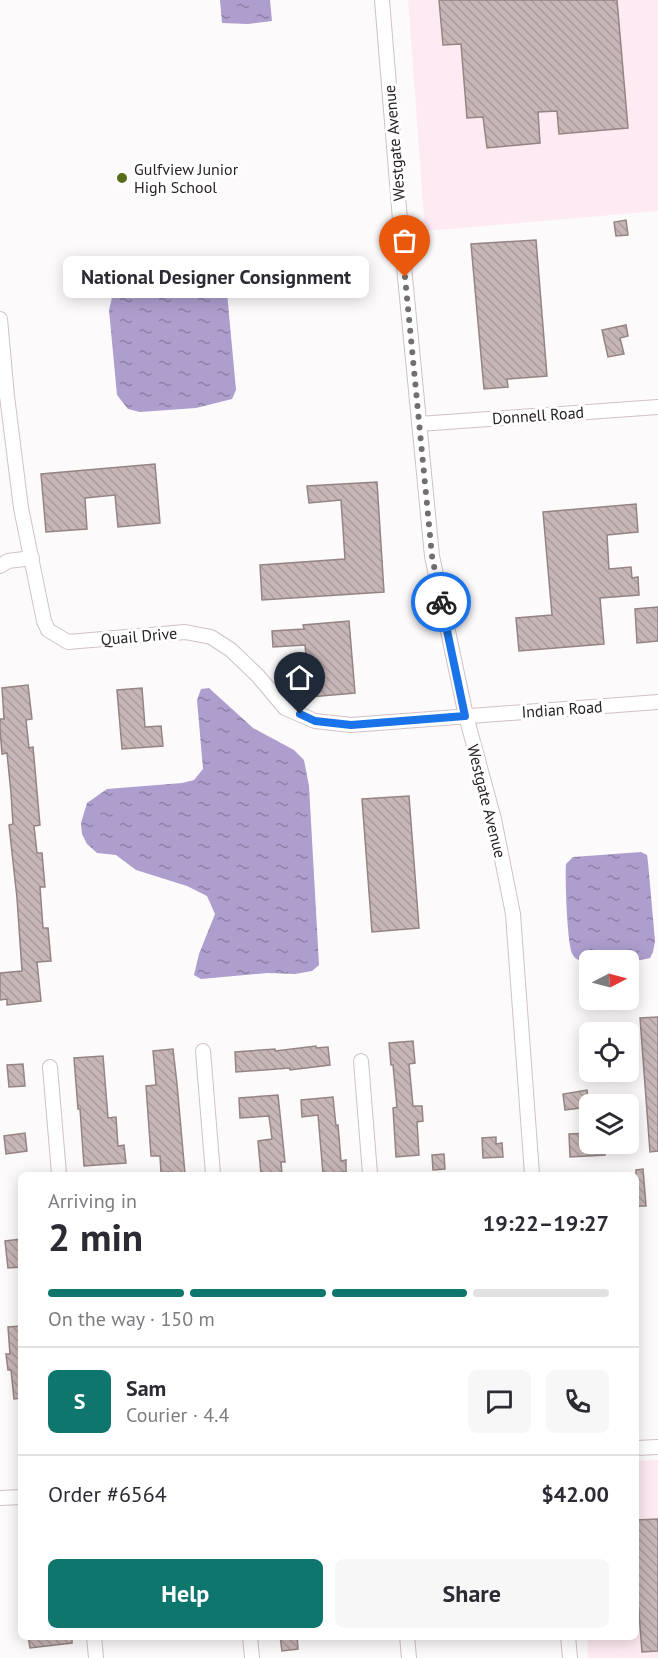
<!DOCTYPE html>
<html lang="en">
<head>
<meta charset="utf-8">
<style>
	:root { --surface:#fff; --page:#f7f7f7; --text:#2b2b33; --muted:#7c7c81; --line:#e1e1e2; --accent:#0f766e }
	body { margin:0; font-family:"PT Sans",sans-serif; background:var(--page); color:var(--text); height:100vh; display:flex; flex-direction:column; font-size:22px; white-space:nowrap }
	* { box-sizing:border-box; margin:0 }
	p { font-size:20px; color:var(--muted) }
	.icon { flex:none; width:33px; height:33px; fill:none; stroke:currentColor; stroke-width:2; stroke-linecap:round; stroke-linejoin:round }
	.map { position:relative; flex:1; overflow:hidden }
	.drawer { position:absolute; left:18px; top:1172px; width:621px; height:468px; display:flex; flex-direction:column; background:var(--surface); border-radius:9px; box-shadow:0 3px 15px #0003 }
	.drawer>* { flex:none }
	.needle { width:39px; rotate:84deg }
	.buttons { position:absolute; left:579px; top:950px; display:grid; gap:12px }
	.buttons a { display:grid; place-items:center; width:60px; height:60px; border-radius:9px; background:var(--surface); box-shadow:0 3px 15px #0003; font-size:30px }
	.pin { position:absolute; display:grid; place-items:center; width:51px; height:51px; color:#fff; margin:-62px -26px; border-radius:50% 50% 50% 0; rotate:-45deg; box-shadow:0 0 6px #0007 }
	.pin .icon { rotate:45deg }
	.courier { position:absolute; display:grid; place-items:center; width:60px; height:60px; margin:-30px; border:4px solid #1a73e8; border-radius:50%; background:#fff; color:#222; box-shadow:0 2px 8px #0007 }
	.bubble { position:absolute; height:42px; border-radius:9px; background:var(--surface); box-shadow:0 3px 15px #0003; font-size:20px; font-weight:800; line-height:42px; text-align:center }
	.head em { font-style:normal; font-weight:800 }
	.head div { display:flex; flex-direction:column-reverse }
	.head { display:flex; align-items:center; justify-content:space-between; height:102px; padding:0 30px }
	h1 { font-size:39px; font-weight:800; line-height:45px }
	.bar { display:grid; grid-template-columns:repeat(4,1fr); gap:9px 6px; align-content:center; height:72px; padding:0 30px }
	.bar i { height:8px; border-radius:4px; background:var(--line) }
	.bar .active { background:var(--accent) }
	.bar p { grid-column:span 4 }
	.line { display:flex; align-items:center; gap:15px; padding:0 30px; border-top:2px solid var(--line) }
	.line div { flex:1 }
	.round { display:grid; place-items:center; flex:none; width:63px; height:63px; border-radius:9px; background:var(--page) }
	.button { display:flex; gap:12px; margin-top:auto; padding:12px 30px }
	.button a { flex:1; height:69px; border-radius:9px; background:var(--accent); color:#fff; font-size:24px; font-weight:800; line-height:69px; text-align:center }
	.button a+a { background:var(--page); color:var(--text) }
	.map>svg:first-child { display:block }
	.built { fill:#feeaf2 }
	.water { fill:url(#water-ripples) }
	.building { fill:url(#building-back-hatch); stroke:#958484; stroke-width:1.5 }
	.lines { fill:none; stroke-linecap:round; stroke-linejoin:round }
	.minor-casing { stroke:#d1c1c7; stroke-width:16 }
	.minor { stroke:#fff; stroke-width:14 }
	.done { stroke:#736e70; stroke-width:6; stroke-dasharray:0 10.8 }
	.route { stroke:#1a73e8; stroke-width:8 }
	.poi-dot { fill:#596c18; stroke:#fff; stroke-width:2 }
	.labels { text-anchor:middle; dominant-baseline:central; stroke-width:6; stroke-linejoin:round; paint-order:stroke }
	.street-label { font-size:16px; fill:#292325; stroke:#fff }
	.poi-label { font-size:16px; fill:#292325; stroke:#fff; text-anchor:start }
</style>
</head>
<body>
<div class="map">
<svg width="658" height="1658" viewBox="0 0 658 1658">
	<defs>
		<pattern id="water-ripples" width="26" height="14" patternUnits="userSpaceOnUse" patternTransform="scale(1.5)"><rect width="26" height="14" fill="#ad9ece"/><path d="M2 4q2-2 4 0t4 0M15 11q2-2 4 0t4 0" fill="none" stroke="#8d80a7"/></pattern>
		<pattern id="building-back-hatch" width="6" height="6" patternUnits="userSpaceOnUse" patternTransform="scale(1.5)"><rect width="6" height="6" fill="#c7b6b6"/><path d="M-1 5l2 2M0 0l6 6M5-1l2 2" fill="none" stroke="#ab9c9c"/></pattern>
	</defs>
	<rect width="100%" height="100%" fill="#fdfafb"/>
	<g class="built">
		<path d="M408 0H658V211L425 231Z"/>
		<path d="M658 1460V1658H588L587 1637 636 1636V1461Z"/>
	</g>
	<g class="water">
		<path d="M220 0H270L272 21 248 24 222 23Z"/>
		<path d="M219 269 226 282 236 390 232 399 196 408 140 412 128 409 117 395 109 310 115 285 133 277Z"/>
		<path d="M209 688 253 728 294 750 304 760 309 786 319 965 312 971 295 974 267 973 201 979 194 975 199 954 215 914 207 896 187 886 136 870 116 855 97 853 87 844 82 834 81 823 87 803 107 789 182 783 194 780 203 769 197 700 201 689Z"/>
		<path d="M641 852 647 855 648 862 655 941 653 952 650 958 641 960H590L589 961C583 961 576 961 573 955 567 947 565 876 566 864L573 857Z"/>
	</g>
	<g class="building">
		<path d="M439 0H617L628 128 559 134 557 111 538 112 540 143 487 148 483 117 467 118 461 44 443 45Z"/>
		<path d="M626 220 628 235 616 236 614 222Z"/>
		<path d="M536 240 547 376 507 379 508 387 484 389 471 244Z"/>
		<path d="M626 325 628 336 620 338 624 354 608 357 602 330Z"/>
		<path d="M155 464 160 523 118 527 115 495 85 498 87 529 46 532 41 474Z"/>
		<path d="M377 482 384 592 262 600 260 565 345 559 341 500 309 503 307 486Z"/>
		<path d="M636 504 638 532 607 535 609 569 631 567 632 578 638 577 639 595 600 598 604 644 519 651 516 618 552 615 543 512Z"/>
		<path d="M658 607V641L637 643 635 609Z"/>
		<path d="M349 621 355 693 310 697 305 645 273 647 272 631 304 629 303 625Z"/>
		<path d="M28 685 32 719 26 720 29 748 33 747 40 825 34 826 37 853H42L45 887H40L43 928H48L51 961 37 962 41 1001 7 1005V999L0 1000V973L22 971 17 898 9 825 13 824 11 793 7 753 2 754 0 729V719H4L2 688Z"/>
		<path d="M142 688 145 727 161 726 163 746 122 749 117 690Z"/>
		<path d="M409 796 419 928 372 932 362 799Z"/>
		<path d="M658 1017V1151L650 1152 640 1018Z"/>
		<path d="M413 1041 415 1063 409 1064 413 1106H422L423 1121 417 1122 419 1155 396 1157 393 1108 397 1107 393 1065H391L389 1043Z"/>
		<path d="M316 1046V1048L328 1047 330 1065 290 1070V1068L236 1072 235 1052 275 1049V1051Z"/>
		<path d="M173 1049 177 1084 185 1174H169V1172L161 1173 160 1156H151L146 1086 156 1085 153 1051Z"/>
		<path d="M103 1056 108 1118 116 1117 118 1146 124 1145 126 1163 84 1166 80 1109H78L74 1058Z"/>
		<path d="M23 1064 25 1086 9 1087 7 1065Z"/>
		<path d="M587 1090 589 1107 565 1110 563 1094Z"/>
		<path d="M278 1095 285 1162H281L282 1174H261L258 1141 272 1139 269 1116 240 1118 239 1098Z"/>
		<path d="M333 1097 336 1126 338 1125 341 1161 346 1160V1172L323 1174 318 1115 302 1117 301 1100Z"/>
		<path d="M25 1133 27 1151 6 1154 4 1136Z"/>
		<path d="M590 1133V1143H604L605 1155 570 1157 569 1134Z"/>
		<path d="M496 1137V1144L502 1143 503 1157 483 1158 482 1138Z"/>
		<path d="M444 1154 445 1169 433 1170 432 1155Z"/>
		<path d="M643 1169 646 1206H636V1170Z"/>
		<path d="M21 1239V1267L8 1268 5 1241Z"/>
		<path d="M21 1326V1398L14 1399 11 1370H8L6 1354H10L8 1327Z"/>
		<path d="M658 1519V1651L642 1652 636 1574V1520Z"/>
		<path d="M28 1636H72V1643L30 1648Z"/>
		<path d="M280 1636H297L298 1649 282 1651Z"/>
	</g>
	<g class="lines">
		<defs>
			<g id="minor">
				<path d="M382 0 403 256 432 556 466 716 494 819 513 914 532 1174"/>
				<path d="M0 319 7 396 21 508 44 621 48 630 68 642 185 632 211 637 231 650 258 676 285 708 315 721 351 725 658 702"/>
				<path d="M419 424 658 407"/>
				<path d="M0 566 8 561 32 558"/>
				<path d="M203 1051 213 1174"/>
				<path d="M361 1061 370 1174"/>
				<path d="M50 1067 59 1174"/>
				<path d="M636 1448 658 1447"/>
				<path d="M0 1498 21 1497"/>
				<path d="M94 1636 96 1658"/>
				<path d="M250 1636 252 1658"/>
				<path d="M407 1636 409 1658"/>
				<path d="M568 1636 570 1658"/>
			</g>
		</defs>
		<use href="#minor" class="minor-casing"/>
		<use href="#minor" class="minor"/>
	</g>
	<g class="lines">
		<path class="done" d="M405 277 432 556 441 602"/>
		<path class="route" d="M300 714 315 721 351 725 465 716 441 602"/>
	</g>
	<circle class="poi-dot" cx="122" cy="178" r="6"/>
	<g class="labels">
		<g class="street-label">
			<text transform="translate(394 143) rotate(-95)">Westgate Avenue</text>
			<text transform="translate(538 415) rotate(-4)">Donnell Road</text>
			<text transform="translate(139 636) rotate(-5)">Quail Drive</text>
			<text transform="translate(562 709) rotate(-4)">Indian Road</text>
			<text transform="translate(487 801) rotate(76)">Westgate Avenue</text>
		</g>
		<g class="poi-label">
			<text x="134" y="169">Gulfview Junior<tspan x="134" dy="18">High School</tspan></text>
		</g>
	</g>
</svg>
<div class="buttons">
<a><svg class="needle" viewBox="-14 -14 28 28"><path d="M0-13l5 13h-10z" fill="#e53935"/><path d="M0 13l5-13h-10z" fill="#7c7c81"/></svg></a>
<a><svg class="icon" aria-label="locate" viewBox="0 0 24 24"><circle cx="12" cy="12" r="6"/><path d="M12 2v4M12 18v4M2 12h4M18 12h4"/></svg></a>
<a><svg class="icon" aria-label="layers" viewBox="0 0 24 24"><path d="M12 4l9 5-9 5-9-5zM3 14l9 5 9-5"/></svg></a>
</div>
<div class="pin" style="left:405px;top:277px;background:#ea580c"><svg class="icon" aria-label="bag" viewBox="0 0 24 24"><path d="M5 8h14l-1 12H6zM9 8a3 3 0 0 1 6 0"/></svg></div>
<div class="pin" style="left:300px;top:714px;background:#1f2937"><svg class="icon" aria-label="home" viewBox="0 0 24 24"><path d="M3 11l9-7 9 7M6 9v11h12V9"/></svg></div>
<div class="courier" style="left:441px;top:602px"><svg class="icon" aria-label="bike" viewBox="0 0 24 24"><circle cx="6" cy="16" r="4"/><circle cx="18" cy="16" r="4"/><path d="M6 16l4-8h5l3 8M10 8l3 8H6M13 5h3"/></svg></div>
<div class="bubble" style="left:63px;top:256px;width:306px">National Designer Consignment</div>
<section class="drawer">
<div class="head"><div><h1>2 min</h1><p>Arriving in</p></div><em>19:22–19:27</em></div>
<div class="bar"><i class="active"></i><i class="active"></i><i class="active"></i><i></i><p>On the way · 150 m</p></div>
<div class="line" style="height:108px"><b class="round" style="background:var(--accent);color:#fff">S</b><div><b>Sam</b><p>Courier · 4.4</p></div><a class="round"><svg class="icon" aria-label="chat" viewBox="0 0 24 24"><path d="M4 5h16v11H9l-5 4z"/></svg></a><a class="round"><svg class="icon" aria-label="phone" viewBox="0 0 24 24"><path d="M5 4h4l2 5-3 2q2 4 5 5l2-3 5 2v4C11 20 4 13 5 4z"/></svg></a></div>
<div class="line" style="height:78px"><div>Order #6564</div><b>$42.00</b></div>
<div class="button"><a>Help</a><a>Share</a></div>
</section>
</div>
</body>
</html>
